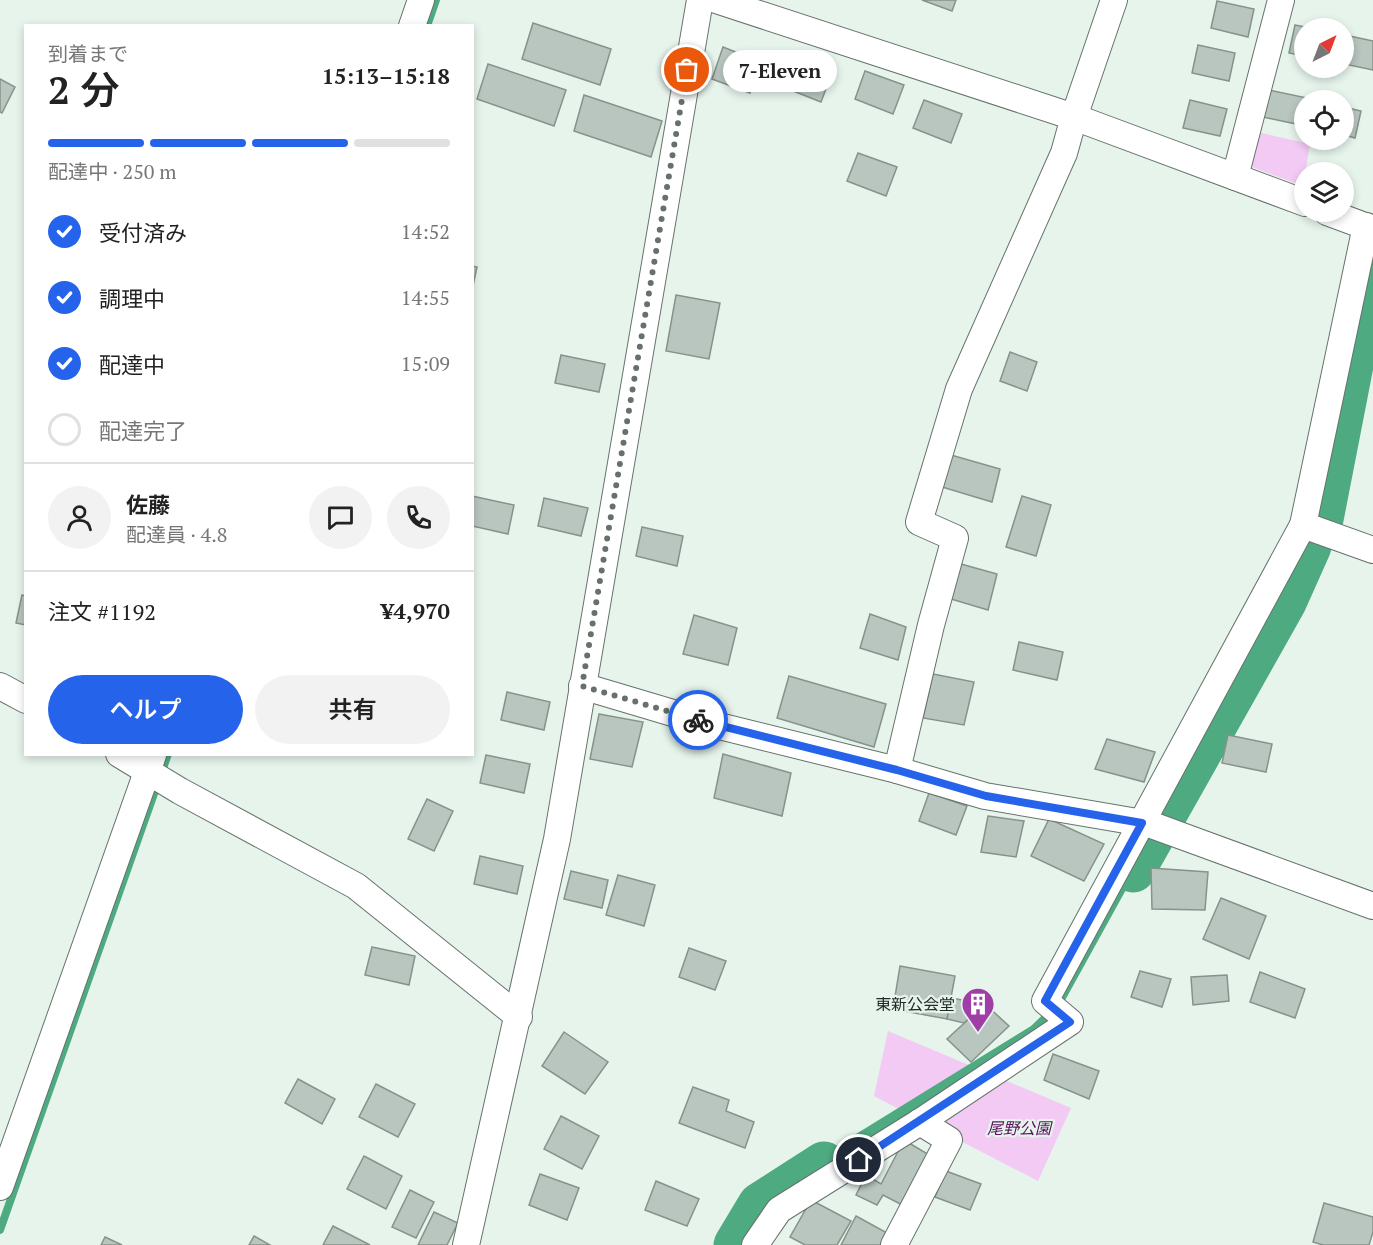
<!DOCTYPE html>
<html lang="ja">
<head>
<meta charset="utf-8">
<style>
	:root { --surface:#fff; --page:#f2f2f2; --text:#222; --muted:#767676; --line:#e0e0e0; --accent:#2563eb }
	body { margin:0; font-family:"PT Serif","Noto Sans JP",serif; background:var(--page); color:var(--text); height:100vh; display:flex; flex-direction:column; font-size:22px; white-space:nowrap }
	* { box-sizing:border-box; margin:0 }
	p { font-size:20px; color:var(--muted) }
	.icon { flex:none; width:33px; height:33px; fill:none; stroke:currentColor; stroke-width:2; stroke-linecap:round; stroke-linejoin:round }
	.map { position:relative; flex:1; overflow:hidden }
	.details { position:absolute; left:24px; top:24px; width:450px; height:732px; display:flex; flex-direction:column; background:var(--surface); border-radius:0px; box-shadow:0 3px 9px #0003 }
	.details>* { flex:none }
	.needle { width:39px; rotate:42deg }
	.buttons { position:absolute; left:1294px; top:18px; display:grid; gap:12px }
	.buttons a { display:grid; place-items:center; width:60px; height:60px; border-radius:50%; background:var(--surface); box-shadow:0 3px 9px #0003; font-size:30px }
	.pin { position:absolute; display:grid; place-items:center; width:51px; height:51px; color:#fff; margin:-26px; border:3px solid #fff; border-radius:50%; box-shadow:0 2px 6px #0007 }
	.courier { position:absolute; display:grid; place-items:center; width:60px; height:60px; margin:-30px; border:4px solid #2563eb; border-radius:50%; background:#fff; color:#222; box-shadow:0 2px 8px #0007 }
	.bubble { position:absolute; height:42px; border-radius:21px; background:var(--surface); box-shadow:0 3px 9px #0003; font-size:20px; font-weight:600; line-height:42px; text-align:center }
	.headline em { font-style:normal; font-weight:600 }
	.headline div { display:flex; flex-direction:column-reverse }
	.headline { display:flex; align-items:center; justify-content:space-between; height:102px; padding:0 24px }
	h1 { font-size:39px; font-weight:600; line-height:45px }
	.bar { display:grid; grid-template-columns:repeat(4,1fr); gap:9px 6px; align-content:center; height:72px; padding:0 24px }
	.bar i { height:8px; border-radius:4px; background:var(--line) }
	.bar .active { background:var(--accent) }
	.bar p { grid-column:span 4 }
	.line { display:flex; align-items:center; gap:15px; padding:0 24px; border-top:2px solid var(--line) }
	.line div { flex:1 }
	.round { display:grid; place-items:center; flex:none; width:63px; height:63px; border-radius:32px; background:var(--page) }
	ol { padding:0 24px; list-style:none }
	li { display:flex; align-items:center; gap:18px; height:66px }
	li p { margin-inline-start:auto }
	li .icon { padding:6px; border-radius:50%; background:var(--accent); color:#fff; stroke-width:4 }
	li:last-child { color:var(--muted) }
	li i { width:33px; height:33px; border:3px solid var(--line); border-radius:50% }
	.cta { display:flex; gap:12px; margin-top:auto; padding:12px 24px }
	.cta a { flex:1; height:69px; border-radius:36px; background:var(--accent); color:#fff; font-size:24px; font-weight:600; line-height:69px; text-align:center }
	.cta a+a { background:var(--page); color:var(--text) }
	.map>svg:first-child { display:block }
	.green { fill:#f3caf4 }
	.water { fill:#4eaa81 }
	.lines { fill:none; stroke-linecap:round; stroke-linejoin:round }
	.stream { stroke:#4eaa81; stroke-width:8 }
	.river { stroke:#4eaa81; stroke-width:45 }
	.building { fill:#b8c6bf; stroke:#85938b; stroke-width:1.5 }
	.minor-casing { stroke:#66736c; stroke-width:28 }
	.minor { stroke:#fff; stroke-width:26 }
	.done { stroke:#67706b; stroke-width:6; stroke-dasharray:0 10.8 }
	.route { stroke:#2563eb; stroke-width:8 }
	.labels { text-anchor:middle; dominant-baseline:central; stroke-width:4.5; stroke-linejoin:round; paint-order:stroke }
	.poi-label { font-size:16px; fill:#232926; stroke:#e6f4ec; text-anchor:end }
	.park-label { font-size:16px; font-style:italic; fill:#59125e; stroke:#e6f4ec }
</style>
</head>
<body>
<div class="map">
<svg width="1373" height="1245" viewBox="0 0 1373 1245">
	<rect width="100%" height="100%" fill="#e6f4ec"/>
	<g class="green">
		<path d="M1253 131 1310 144 1303 186 1244 164Z"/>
		<path d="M888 1031 1071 1108 1038 1181 874 1096Z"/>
	</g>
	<path class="water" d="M1147 835 1154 839 1063 1004 1050 1034 778 1205 767 1189 1031 1026 1056 1002Z"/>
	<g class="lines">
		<g class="stream">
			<path d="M427 26 436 0"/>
			<path d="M0 1230 168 754"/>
		</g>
		<g class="river">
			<path d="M1321 519 1373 252"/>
			<path d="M1133 870 1284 602 1309 546"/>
			<path d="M736 1245 760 1205 824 1164"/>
		</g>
	</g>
	<g class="building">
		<path d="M922 0H956L952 11Z"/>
		<path d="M1217 1 1254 9 1248 37 1211 28Z"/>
		<path d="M533 23 611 49 600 85 522 59Z"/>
		<path d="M1295 25 1310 28H1305V56L1289 53Z"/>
		<path d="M1345 35 1373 41V70L1344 64Z"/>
		<path d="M1198 45 1235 53 1229 81 1192 73Z"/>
		<path d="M723 47 761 62 750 93 712 79Z"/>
		<path d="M793 58 832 73 821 102 783 87Z"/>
		<path d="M488 64 566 90 554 126 477 99Z"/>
		<path d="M865 71 904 85 893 114 855 99Z"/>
		<path d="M0 79 15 87 2 113 0 112Z"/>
		<path d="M1269 90 1307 98 1301 125 1263 117Z"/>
		<path d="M584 95 662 121 651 157 574 131Z"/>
		<path d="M924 100 962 114 951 143 913 128Z"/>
		<path d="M1190 100 1227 109 1220 136 1183 128Z"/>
		<path d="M1344 107 1361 111 1355 138 1344 135Z"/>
		<path d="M858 153 897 167 886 196 847 181Z"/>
		<path d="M472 266 477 267 472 290Z"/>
		<path d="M676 295 720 303 709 359 666 351Z"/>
		<path d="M1010 352 1037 362 1027 391 1000 381Z"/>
		<path d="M561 355 605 364 599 392 555 383Z"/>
		<path d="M951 455 1000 469 992 502 942 487Z"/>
		<path d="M472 496 514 505 508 534 472 526Z"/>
		<path d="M1022 496 1051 505 1036 556 1006 547Z"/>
		<path d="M544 498 588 508 581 536 538 526Z"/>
		<path d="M642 527 683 536 677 566 636 556Z"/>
		<path d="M961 564 997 574 988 610 951 599Z"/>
		<path d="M22 595 26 596V625L16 623Z"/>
		<path d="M870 614 906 627 898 660 860 648Z"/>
		<path d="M694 615 737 628 728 665 683 654Z"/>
		<path d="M1019 642 1063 652 1057 680 1013 670Z"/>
		<path d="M933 674 974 682 964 725 923 718Z"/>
		<path d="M789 676 886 704 874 747 777 718Z"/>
		<path d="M507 692 550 702 544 730 501 720Z"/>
		<path d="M599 714 643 722 632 767 590 759Z"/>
		<path d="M1228 735 1272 744 1266 772 1222 763Z"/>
		<path d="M1107 739 1155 752 1144 782 1095 769Z"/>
		<path d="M723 754 791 773 782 816 714 798Z"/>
		<path d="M486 755 530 764 524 793 480 783Z"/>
		<path d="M929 793 967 806 956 835 919 821Z"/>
		<path d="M427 799 453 811 434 851 408 839Z"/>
		<path d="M988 816 1024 821 1016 857 981 852Z"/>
		<path d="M1049 819 1104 844 1084 881 1031 856Z"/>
		<path d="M480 856 523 866 517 894 474 884Z"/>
		<path d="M1151 868 1208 872 1205 910 1152 909Z"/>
		<path d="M571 871 608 880 602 908 564 899Z"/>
		<path d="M618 875 655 885 644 926 606 915Z"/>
		<path d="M1221 898 1266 916 1249 959 1203 939Z"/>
		<path d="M372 947 415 956 409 985 365 975Z"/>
		<path d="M689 948 726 961 715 990 679 977Z"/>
		<path d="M900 966 955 976 947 1019 893 1009Z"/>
		<path d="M1140 971 1171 979 1162 1007 1131 997Z"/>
		<path d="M1260 972 1305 989 1295 1018 1250 1002Z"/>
		<path d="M1227 975 1229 1001 1193 1005 1191 977Z"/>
		<path d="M951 998 985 1004 964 1023 947 1019Z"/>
		<path d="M985 1004 1009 1026 971 1062 947 1039Z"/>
		<path d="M564 1032 608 1062 585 1094 542 1066Z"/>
		<path d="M1053 1054 1099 1071 1089 1099 1044 1080Z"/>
		<path d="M298 1079 335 1099 322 1124 285 1103Z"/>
		<path d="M376 1084 415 1104 398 1137 359 1117Z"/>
		<path d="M693 1087 729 1100 726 1111 754 1122 745 1148 679 1123Z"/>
		<path d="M561 1116 599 1136 582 1169 544 1149Z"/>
		<path d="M904 1140 931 1156 904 1206 883 1195 877 1205 856 1195 866 1175 881 1184Z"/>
		<path d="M364 1156 402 1176 386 1209 347 1189Z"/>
		<path d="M946 1171 981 1184 970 1210 935 1197Z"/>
		<path d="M540 1174 579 1188 567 1220 529 1205Z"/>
		<path d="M656 1181 699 1199 687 1226 645 1210Z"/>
		<path d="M410 1190 434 1202 416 1238 392 1227Z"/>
		<path d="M811 1200 851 1221 837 1245H805L790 1237Z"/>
		<path d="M1324 1203 1373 1217V1232L1369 1245H1323L1313 1242Z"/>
		<path d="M434 1212 458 1223 447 1245H418Z"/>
		<path d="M856 1216 889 1234 884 1245H841Z"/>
		<path d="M333 1226 370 1245H323Z"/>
		<path d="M254 1236 270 1245H249Z"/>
		<path d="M105 1237 122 1245H101Z"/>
	</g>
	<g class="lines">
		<defs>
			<g id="minor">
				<path d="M716 0 1074 117 1305 203"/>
				<path d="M412 26 421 0"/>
				<path d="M1235 177 1281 0"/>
				<path d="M1327 212 1373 229"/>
				<path d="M1303 525 1373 550"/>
				<path d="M0 686 26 700"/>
				<path d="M582 686 703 722 897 770 985 796 1149 824 1373 906"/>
				<path d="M119 754 180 791 356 886 519 1017"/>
				<path d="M897 770 931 625 955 538 919 522 959 389 1064 153 1074 117 1114 0"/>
				<path d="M0 1187 153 755"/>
				<path d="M466 1245 557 839 700 0"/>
				<path d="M755 1245 779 1210 920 1122 1070 1022 1045 1001 1303 525 1366 226"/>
				<path d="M894 1245 949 1140 920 1122"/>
			</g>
		</defs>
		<use href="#minor" class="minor-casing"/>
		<use href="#minor" class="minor"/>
	</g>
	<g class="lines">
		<path class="done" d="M687 70 582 686 698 720"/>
		<path class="route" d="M698 720 897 770 986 796 1142 823 1045 1001 1070 1022 859 1160"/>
	</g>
	<defs>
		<symbol id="building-pin" viewBox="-11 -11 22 30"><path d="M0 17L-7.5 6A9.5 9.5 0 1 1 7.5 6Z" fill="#9f3ea6" stroke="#e6f4ec"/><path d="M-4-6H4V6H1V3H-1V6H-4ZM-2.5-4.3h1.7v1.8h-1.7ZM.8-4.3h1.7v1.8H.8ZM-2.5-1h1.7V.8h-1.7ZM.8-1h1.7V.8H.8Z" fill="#fff"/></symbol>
	</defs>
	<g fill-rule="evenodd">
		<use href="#building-pin" x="959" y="985" width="38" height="52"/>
	</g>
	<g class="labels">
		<g class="poi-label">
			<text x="955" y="1004">東新公会堂</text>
		</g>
		<g class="park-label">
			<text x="1019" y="1128">尾野公園</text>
		</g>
	</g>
</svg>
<div class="buttons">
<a><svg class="needle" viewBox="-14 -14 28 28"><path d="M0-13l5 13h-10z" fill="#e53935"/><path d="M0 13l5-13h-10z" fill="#767676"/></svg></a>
<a><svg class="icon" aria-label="locate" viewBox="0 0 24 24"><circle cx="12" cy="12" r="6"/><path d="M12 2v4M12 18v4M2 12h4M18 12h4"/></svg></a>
<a><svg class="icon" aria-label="layers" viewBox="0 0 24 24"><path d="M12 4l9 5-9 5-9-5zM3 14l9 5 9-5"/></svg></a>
</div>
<div class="pin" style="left:687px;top:70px;background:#ea580c"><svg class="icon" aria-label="bag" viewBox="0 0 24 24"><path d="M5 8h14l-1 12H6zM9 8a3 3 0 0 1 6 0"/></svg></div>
<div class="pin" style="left:859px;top:1160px;background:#1f2937"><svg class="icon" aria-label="home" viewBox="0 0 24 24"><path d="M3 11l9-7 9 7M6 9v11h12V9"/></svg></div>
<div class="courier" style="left:698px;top:720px"><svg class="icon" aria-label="bike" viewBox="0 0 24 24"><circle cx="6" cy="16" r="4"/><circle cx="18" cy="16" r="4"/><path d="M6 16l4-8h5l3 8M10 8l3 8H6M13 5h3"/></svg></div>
<div class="bubble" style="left:723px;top:50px;width:114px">7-Eleven</div>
<section class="details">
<div class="headline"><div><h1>2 分</h1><p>到着まで</p></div><em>15:13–15:18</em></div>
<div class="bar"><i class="active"></i><i class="active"></i><i class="active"></i><i></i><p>配達中 · 250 m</p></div>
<ol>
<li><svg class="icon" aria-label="check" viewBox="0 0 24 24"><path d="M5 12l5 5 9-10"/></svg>受付済み<p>14:52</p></li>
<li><svg class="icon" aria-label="check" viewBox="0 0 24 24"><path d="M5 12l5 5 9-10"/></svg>調理中<p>14:55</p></li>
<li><svg class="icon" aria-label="check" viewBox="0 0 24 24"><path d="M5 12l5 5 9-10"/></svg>配達中<p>15:09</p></li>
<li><i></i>配達完了</li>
</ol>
<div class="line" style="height:108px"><a class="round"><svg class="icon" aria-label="person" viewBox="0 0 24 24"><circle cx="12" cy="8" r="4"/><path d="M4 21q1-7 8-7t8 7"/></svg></a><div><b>佐藤</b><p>配達員 · 4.8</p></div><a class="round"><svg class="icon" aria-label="chat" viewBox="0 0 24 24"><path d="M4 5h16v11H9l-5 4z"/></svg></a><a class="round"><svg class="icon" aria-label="phone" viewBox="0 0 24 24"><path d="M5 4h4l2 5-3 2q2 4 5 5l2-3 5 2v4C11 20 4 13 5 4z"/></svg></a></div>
<div class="line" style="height:78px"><div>注文 #1192</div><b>¥4,970</b></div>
<div class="cta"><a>ヘルプ</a><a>共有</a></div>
</section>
</div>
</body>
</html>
